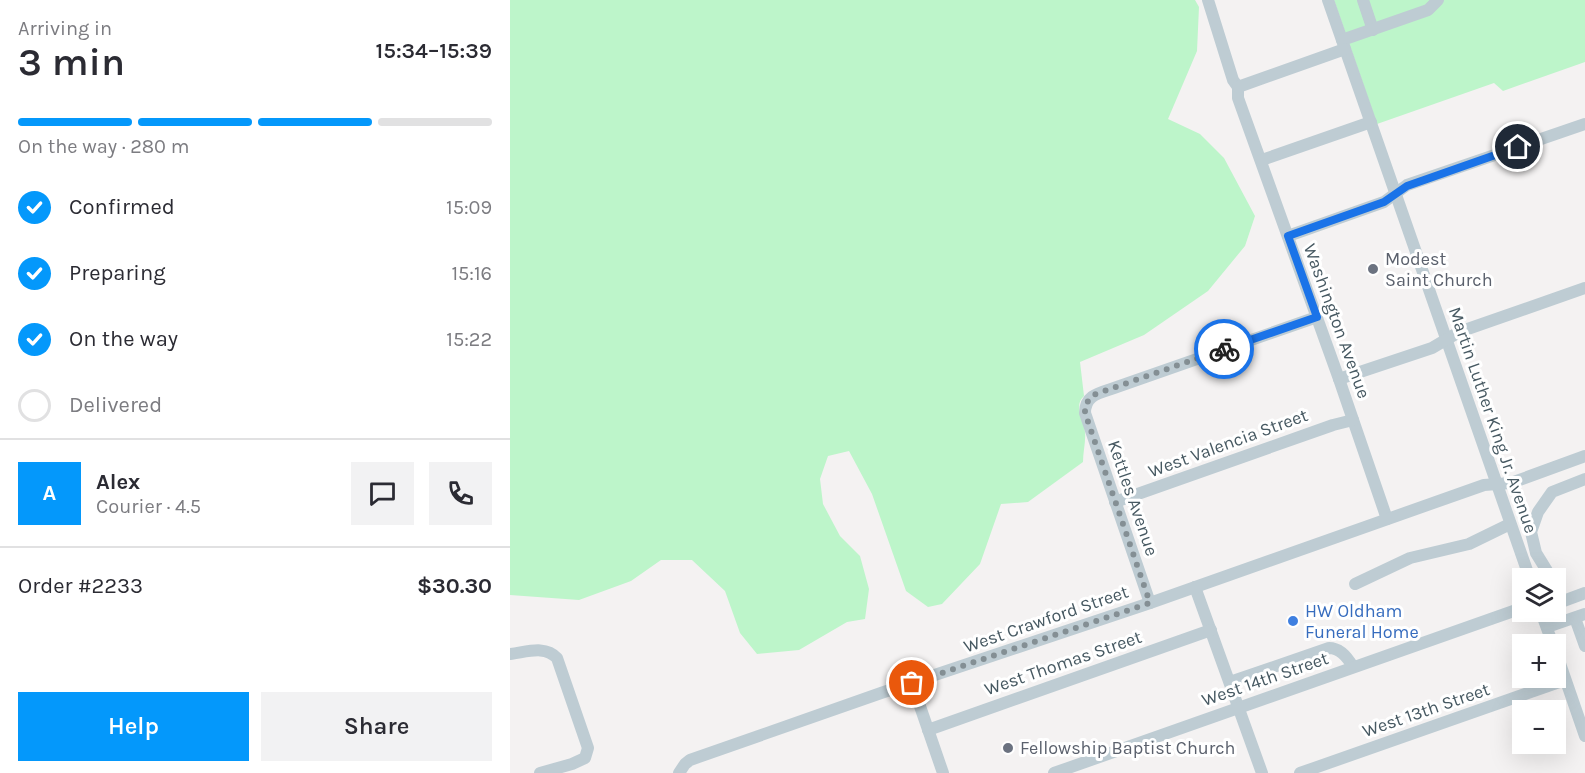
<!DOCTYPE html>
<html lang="en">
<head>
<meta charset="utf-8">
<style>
	:root { --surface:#fff; --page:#f2f2f3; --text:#2b2b33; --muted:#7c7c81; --line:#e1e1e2; --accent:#0498fb }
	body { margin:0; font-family:Karla,sans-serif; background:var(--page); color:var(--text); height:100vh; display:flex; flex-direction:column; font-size:22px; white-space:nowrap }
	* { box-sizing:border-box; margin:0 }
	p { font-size:20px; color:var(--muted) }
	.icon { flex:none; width:33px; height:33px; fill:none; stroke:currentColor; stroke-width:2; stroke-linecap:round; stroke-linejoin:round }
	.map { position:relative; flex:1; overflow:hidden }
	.panel { display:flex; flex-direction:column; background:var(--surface); width:510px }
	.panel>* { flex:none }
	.controls { position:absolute; left:1002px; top:568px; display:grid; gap:12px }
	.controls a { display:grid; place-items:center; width:54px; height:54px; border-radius:0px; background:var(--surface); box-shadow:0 6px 24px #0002; font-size:30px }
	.pin { position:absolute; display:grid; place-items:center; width:51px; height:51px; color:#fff; margin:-26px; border:3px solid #fff; border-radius:50%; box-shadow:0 2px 6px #0007 }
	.courier { position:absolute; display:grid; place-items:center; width:60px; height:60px; margin:-30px; border:4px solid #1a73e8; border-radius:50%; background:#fff; color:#222; box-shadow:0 2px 8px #0007 }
	.headline em { font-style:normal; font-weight:600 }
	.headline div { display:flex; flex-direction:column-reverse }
	.headline { display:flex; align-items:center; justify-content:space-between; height:102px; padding:0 18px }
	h1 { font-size:39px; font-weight:600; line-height:45px }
	.bar { display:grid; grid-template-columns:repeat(4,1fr); gap:9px 6px; align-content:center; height:72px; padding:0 18px }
	.bar i { height:8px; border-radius:4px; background:var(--line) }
	.bar .current { background:var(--accent) }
	.bar p { grid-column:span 4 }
	.line { display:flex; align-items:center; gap:15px; padding:0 18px; border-top:2px solid var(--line) }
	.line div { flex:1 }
	.round { display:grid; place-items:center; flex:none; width:63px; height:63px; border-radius:0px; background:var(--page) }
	ol { padding:0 18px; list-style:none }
	li { display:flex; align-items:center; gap:18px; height:66px }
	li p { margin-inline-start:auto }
	li .icon { padding:6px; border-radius:50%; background:var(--accent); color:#fff; stroke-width:4 }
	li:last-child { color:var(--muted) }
	li i { width:33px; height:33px; border:3px solid var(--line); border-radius:50% }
	.button { display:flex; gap:12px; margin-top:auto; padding:12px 18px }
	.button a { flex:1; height:69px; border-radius:0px; background:var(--accent); color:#fff; font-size:24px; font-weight:600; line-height:69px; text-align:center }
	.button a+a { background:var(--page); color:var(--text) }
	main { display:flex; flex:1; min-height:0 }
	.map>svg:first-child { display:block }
	.green { fill:#bdf5ca }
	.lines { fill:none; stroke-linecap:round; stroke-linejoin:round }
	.minor { stroke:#beccd3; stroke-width:12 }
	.done { stroke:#848f94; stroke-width:6; stroke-dasharray:0 10.8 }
	.route { stroke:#1a73e8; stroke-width:8 }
	.worship-dot { fill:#6b7280; stroke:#fff; stroke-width:2 }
	.shop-dot { fill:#3f7fe0; stroke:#fff; stroke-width:2 }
	.labels { text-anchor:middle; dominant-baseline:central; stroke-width:6; stroke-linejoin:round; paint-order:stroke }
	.worship-label { font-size:18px; fill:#5b616d; stroke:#fff; text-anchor:start }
	.street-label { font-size:18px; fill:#475962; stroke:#fff }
	.shop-label { font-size:18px; fill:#366cbe; stroke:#fff; text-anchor:start }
</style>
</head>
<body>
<main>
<section class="panel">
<div class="headline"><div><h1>3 min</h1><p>Arriving in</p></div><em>15:34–15:39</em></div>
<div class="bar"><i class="current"></i><i class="current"></i><i class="current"></i><i></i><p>On the way · 280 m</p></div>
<ol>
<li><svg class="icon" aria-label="check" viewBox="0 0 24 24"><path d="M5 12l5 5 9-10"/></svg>Confirmed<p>15:09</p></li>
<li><svg class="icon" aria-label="check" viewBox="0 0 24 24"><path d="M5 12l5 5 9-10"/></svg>Preparing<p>15:16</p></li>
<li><svg class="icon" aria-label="check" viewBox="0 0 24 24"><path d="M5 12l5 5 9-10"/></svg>On the way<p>15:22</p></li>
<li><i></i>Delivered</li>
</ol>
<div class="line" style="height:108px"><b class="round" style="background:var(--accent);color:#fff">A</b><div><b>Alex</b><p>Courier · 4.5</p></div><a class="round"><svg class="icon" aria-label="chat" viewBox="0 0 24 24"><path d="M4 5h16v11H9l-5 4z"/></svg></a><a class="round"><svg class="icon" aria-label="phone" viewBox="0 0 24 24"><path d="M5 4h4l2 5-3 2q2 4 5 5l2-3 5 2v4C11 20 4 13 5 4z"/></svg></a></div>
<div class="line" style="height:78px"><div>Order #2233</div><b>$30.30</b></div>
<div class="button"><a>Help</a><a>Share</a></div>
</section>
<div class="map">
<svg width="1075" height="773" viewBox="0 0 1075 773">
	<rect width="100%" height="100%" fill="#f4f2f2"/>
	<g class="green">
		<path d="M0 0H685L689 7 687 51 658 119 690 134 714 158 745 216 735 246 698 291 634 335 570 362 574 396C563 406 574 418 575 432 576 441 573 452 573 462L518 502 491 504 470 564 432 604 418 607 396 591 362 494 339 451 318 456 310 479 313 504 330 536 350 556 359 589 355 619 337 622 289 650 247 654 230 633 215 591 182 560H151L121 581 69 600 0 595Z"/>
		<path d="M824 0H1075V62L993 91 984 83 867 124Z"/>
	</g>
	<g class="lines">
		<g class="minor">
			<path d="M698 0 723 80 728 87V98L829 379 877 519"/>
			<path d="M818 0 1020 579"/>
			<path d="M853 0 863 30"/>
			<path d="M832 40 918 10 928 0"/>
			<path d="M728 87 835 49"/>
			<path d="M752 160 861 122"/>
			<path d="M778 236 874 202 897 185 1075 124"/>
			<path d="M829 379 922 348 949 332 1075 288"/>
			<path d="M605 502 823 425 843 420"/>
			<path d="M1042 579 1026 553 1021 532 1028 512 1042 492 1075 479"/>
			<path d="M845 584 900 558 959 544 1000 524"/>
			<path d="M1046 584 1048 603"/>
			<path d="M685 587 752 773"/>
			<path d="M640 603 575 413C575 395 589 393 604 388L807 317"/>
			<path d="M1046 606 1048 603 1075 593"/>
			<path d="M1031 612 1043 645"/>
			<path d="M1065 618 1075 646"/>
			<path d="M1037 627 1075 614"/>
			<path d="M1046 652 1075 736"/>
			<path d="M0 654C17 652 35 645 47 658L78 748 75 758 62 764 30 773"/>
			<path d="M720 682 819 648C830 648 838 658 843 667"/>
			<path d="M402 683 433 773"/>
			<path d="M418 730 701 630"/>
			<path d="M169 773 175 764 180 760 371 693 640 603 974 485 1001 483 1075 456"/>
			<path d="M544 773 1012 608"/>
			<path d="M790 773 1055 680"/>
		</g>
	</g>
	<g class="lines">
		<path class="done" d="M402 683 640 603 575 413V405L583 395 714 349"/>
		<path class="route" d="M714 349 807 317 778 236 874 202 897 186 1008 147"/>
	</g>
	<g class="worship-dot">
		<circle cx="863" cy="269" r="6"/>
		<circle cx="498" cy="748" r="6"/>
	</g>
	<circle class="shop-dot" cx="783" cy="621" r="6"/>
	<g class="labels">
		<g class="worship-label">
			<text x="875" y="259">Modest<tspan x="875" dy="21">Saint Church</tspan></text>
			<text x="510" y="748">Fellowship Baptist Church</text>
		</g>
		<g class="street-label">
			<text transform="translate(827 321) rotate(70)">Washington Avenue</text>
			<text transform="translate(983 420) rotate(71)">Martin Luther King Jr. Avenue</text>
			<text transform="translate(718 443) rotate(-20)">West Valencia Street</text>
			<text transform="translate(623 498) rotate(71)">Kettles Avenue</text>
			<text transform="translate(536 619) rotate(-19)">West Crawford Street</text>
			<text transform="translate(553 663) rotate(-19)">West Thomas Street</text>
			<text transform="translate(755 679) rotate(-19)">West 14th Street</text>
			<text transform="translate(916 710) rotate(-19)">West 13th Street</text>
		</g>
		<g class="shop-label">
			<text x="795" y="611">HW Oldham<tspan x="795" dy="21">Funeral Home</tspan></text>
		</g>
	</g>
</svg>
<div class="controls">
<a><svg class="icon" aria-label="layers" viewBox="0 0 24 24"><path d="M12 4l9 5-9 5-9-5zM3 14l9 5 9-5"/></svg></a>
<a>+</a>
<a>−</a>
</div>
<div class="pin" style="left:402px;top:683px;background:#ea580c"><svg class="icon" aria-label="bag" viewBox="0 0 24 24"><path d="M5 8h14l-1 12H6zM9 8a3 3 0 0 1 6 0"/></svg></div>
<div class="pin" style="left:1008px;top:147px;background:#1f2937"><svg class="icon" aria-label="home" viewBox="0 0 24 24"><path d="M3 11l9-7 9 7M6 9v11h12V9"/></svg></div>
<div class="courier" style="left:714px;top:349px"><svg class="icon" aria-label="bike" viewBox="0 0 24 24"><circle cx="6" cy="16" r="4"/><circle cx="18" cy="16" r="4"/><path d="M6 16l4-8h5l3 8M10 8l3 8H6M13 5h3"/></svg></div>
</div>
</main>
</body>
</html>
